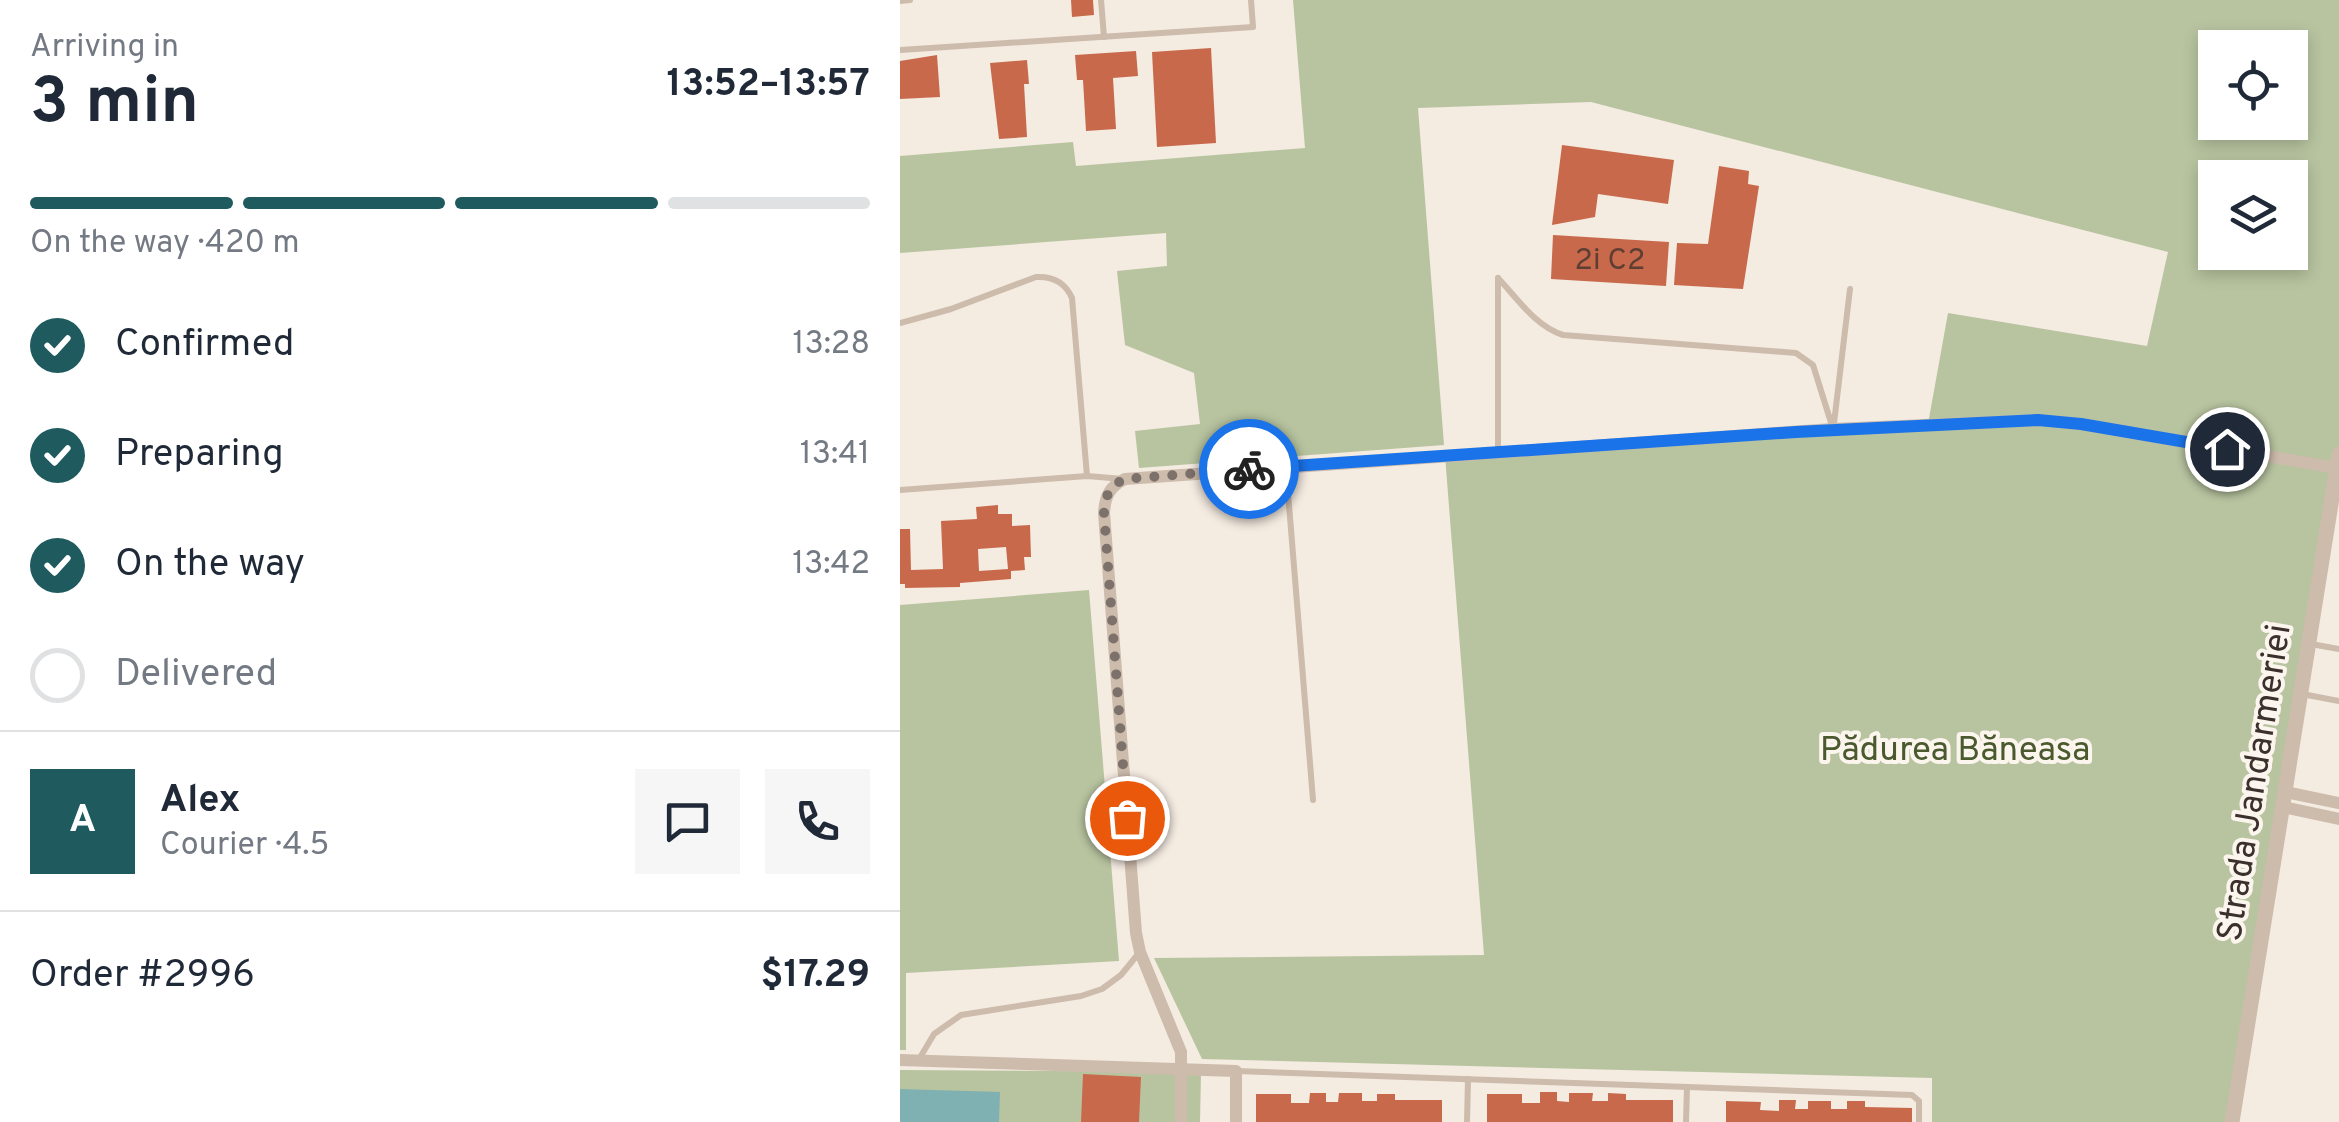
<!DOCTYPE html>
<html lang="en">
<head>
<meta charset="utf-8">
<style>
	:root { --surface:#fff; --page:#f6f6f7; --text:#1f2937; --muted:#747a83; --line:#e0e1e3; --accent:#1f5a5e }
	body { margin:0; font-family:Overpass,sans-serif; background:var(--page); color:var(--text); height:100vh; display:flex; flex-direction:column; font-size:38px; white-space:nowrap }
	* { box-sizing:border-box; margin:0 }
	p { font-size:32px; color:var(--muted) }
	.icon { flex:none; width:55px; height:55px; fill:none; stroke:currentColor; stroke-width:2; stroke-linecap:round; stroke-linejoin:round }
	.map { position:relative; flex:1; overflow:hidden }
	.sheet { display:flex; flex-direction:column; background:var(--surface); width:900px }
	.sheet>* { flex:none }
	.fabs { position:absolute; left:1298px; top:30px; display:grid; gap:20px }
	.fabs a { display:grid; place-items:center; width:110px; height:110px; border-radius:0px; background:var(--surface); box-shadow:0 5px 15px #0003; font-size:50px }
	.pin { position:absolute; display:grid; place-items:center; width:85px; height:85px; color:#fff; margin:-42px; border:5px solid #fff; border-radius:50%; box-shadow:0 2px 10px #0007 }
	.courier { position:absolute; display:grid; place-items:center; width:100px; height:100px; margin:-50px; border:8px solid #1a73e8; border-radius:50%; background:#fff; color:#222; box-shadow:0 2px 12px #0007 }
	.head em { font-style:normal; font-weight:700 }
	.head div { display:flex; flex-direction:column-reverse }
	.head { display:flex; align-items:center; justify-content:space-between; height:170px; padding:0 30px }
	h1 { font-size:65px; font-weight:700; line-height:75px }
	.bar { display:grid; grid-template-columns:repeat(4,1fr); gap:15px 10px; align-content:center; height:120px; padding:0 30px }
	.bar i { height:12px; border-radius:8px; background:var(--line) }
	.bar .selected { background:var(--accent) }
	.bar p { grid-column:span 4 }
	.line { display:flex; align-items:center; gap:25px; padding:0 30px; border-top:2px solid var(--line) }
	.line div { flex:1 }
	.round { display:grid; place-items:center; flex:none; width:105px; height:105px; border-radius:0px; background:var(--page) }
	ol { padding:0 30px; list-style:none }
	li { display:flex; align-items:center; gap:30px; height:110px }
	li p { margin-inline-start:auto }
	li .icon { padding:10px; border-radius:50%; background:var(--accent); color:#fff; stroke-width:4 }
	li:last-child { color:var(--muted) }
	li i { width:55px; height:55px; border:5px solid var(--line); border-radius:50% }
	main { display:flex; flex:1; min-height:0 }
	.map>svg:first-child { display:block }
	.green { fill:#b8c4a0; fill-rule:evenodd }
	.water { fill:#7fb0b2 }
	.building { fill:#c8694b; fill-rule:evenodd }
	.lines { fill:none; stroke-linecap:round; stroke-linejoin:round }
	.service { stroke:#cdbbac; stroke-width:6 }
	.minor { stroke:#cdbbac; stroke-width:12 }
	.tertiary { stroke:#cdbbac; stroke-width:15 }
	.done { stroke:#7c716b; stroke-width:10; stroke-dasharray:0 18 }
	.route { stroke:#1a73e8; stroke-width:12 }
	.labels { text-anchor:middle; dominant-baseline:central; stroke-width:8; stroke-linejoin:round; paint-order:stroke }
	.number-label { font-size:30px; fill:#5e3e33 }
	.park-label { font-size:35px; fill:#4a5a2e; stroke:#fbf5ee }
	.street-label { font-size:35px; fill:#3b302b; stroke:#fbf5ee }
</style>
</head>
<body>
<main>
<section class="sheet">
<div class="head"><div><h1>3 min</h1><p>Arriving in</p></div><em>13:52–13:57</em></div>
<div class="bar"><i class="selected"></i><i class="selected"></i><i class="selected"></i><i></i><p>On the way · 420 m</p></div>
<ol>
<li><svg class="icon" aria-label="check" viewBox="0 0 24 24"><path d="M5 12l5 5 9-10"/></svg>Confirmed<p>13:28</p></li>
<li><svg class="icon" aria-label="check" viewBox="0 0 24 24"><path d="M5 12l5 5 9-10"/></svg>Preparing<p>13:41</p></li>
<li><svg class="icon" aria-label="check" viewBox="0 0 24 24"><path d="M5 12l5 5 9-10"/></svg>On the way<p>13:42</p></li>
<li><i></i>Delivered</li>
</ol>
<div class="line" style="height:180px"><b class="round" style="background:var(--accent);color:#fff">A</b><div><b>Alex</b><p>Courier · 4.5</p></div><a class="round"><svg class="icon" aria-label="chat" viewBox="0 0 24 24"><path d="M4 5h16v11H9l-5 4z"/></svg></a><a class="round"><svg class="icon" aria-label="phone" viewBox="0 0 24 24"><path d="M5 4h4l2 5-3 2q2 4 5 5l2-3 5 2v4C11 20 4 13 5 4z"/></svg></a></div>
<div class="line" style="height:130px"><div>Order #2996</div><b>$17.29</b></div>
</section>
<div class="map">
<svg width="1439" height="1122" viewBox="0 0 1439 1122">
	<rect width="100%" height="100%" fill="#f4ebe1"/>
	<g class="green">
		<path d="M393 0H1439V456L1332 1122H1032V1078L302 1059 254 958 584 955 545 455 1028 424 1048 313 1247 346 1268 252 691 102 518 108 544 445 239 468 235 431 300 424 294 373 225 345 217 271 267 266 266 233 0 253V156L173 142 176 166 405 148ZM1315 48H1390V122H1315ZM1315 178H1390V252H1315Z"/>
		<path d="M189 590 219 961 6 973V1050H0V605Z"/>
		<path d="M0 1070 301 1072 300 1122H0Z"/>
	</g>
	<path class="water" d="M0 1089 100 1092 99 1122H0Z"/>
	<g class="building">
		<path d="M171 0H193L194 15 172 17Z"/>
		<path d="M311 48 316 143 257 147 252 52Z"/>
		<path d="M236 51 238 76 213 78 216 129 186 131 183 80H177L175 55Z"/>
		<path d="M37 55 40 97 0 99V61Z"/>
		<path d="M127 60 129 84H124L127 137 99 139 90 63Z"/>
		<path d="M662 145 774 160 768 204 698 194 695 217 652 225Z"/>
		<path d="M819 166 849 171 848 184 859 186 843 289 774 285 777 243 808 244Z"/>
		<path d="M653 235 769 242 766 286 651 279Z"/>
		<path d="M98 505V514H112V526L130 525 131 557H124L125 570 111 571V579L60 583V587L5 588V584H0V529H10L11 570 43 569 41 521 77 519 76 507ZM106 547 108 569 79 571 78 549Z"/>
		<path d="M183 1074 241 1077 239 1122H181Z"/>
		<path d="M640 1092H657V1101L669 1102V1093H693L692 1101H708V1093L726 1094V1100H773V1122H587V1094H622V1103H640Z"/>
		<path d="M410 1093H426V1102H438L439 1093H462V1101H477V1094H495V1100H542V1122H356V1094H391V1103H409Z"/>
		<path d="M879 1100H896L895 1109H908V1101H931V1109H947V1101H965V1107L1012 1108V1122H826V1101L861 1102 860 1110 879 1111Z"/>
	</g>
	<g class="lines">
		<g class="service">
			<path d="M201 0 204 37"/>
			<path d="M0 1 10 0"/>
			<path d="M0 50 353 27 351 0"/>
			<path d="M598 278C617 298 636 327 663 335L896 353 913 365 933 429"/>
			<path d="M0 323 51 309 136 277C153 276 165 282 172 298L187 476"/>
			<path d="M934 423 950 289"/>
			<path d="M598 451V278"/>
			<path d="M386 468 413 800"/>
			<path d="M0 490 187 476 223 479"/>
			<path d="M1411 644 1439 649"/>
			<path d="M1402 694 1439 701"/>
			<path d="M18 1061 34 1034 61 1015 181 996 202 989 221 975 239 953"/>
			<path d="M336 1071 1012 1095 1019 1101V1122"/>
			<path d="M567 1122 568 1079"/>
			<path d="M786 1122 787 1087"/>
		</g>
		<g class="minor">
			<path d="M1385 792 1439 803"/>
			<path d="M1383 807 1439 819"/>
			<path d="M0 1060 336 1071V1122"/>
			<path d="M281 1122V1052L240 952 236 933 204 513C205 496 210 486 225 479L933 429 1138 420 1181 424 1437 468"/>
		</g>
		<path class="tertiary" d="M1332 1122 1439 454"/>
	</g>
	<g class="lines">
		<path class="done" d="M227 818 204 513C205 496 209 486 225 479L349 469"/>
		<path class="route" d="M349 469 896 432 1138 420 1181 424 1327 449"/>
	</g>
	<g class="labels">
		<g class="number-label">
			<text x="710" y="261">2i C2</text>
		</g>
		<g class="park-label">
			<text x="1055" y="751">Pădurea Băneasa</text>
		</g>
		<g class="street-label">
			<text transform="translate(1356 783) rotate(-81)">Strada Jandarmeriei</text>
		</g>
	</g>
</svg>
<div class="fabs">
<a><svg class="icon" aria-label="locate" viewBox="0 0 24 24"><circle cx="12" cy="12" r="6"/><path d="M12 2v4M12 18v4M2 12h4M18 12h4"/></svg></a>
<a><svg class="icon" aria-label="layers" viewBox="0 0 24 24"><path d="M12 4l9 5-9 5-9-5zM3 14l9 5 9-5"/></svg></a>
</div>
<div class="pin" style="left:227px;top:818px;background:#ea580c"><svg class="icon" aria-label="bag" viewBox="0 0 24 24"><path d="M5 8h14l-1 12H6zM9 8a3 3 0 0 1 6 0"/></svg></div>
<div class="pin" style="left:1327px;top:449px;background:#1f2937"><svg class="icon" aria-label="home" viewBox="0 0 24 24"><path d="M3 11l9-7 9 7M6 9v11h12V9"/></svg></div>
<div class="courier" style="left:349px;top:469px"><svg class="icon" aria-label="bike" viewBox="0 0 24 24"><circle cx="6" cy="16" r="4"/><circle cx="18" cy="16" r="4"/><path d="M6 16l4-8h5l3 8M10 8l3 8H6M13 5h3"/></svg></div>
</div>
</main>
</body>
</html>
